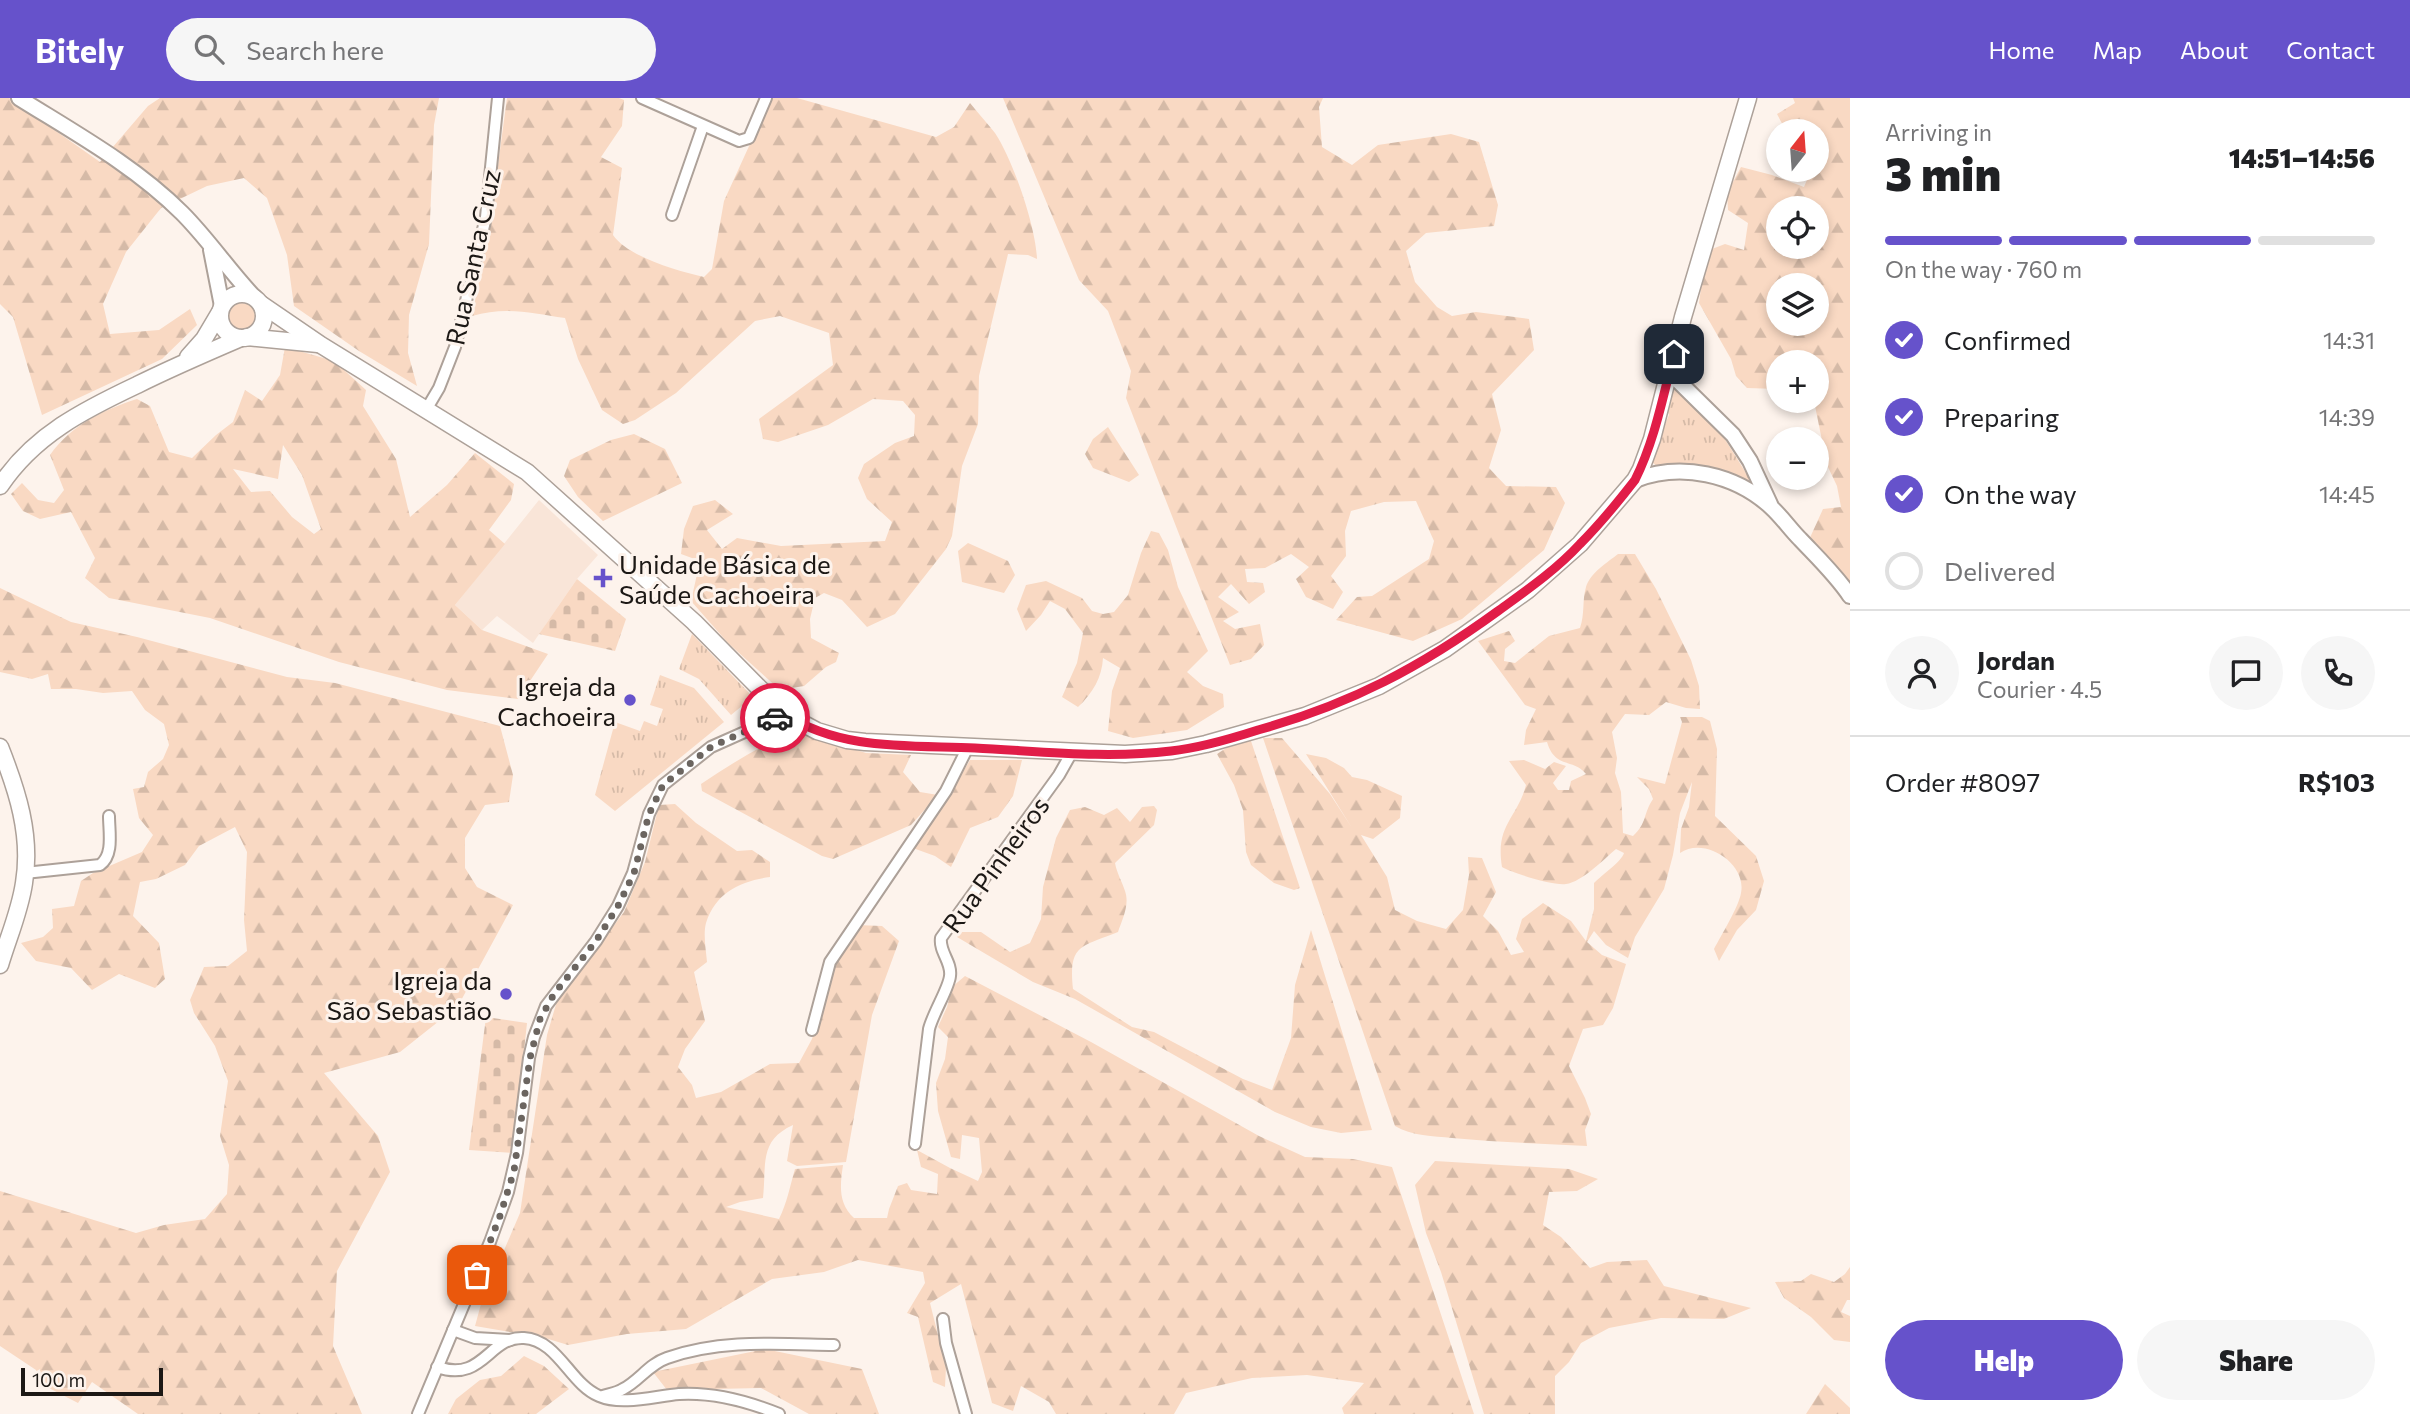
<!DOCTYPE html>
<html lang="en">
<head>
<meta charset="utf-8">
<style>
	:root { --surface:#fff; --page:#f6f6f6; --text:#202124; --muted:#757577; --line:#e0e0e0; --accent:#6652cb }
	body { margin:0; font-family:Commissioner,sans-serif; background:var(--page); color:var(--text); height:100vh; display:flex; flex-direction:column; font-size:26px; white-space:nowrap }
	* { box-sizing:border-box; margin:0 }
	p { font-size:23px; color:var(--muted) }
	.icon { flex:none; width:38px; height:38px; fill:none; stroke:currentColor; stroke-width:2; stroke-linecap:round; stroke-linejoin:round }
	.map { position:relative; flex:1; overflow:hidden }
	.sheet { display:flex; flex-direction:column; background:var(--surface); width:560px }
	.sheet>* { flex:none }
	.needle { width:46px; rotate:17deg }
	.controls { position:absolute; left:1766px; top:21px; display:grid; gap:14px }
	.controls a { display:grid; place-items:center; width:63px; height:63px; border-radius:50%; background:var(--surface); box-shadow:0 4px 10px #0003; font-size:35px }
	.scale { position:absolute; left:21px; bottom:18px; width:142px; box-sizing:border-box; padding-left:7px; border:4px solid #1c1815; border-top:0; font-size:19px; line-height:24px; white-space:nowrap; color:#1c1815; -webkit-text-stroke:5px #fdf3ec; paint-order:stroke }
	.pin { position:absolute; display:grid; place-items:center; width:60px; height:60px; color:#fff; margin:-30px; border-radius:14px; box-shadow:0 4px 10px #0006 }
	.courier { position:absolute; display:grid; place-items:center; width:70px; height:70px; margin:-35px; border:5px solid #e11d48; border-radius:50%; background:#fff; color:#222; box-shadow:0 2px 9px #0007 }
	.overview em { font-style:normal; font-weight:800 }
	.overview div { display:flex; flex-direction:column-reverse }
	.overview { display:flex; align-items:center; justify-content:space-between; height:119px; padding:0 35px }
	h1 { font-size:46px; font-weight:800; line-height:52px }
	.bar { display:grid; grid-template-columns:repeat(4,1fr); gap:10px 7px; align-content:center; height:84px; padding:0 35px }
	.bar i { height:9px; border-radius:5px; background:var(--line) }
	.bar .selected { background:var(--accent) }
	.bar p { grid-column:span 4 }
	.line { display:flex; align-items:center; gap:18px; padding:0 35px; border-top:2px solid var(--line) }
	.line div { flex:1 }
	.round { display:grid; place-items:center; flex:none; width:74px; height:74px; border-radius:37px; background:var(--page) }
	ol { padding:0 35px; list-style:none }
	li { display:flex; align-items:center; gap:21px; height:77px }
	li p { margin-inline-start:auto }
	li .icon { padding:7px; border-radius:50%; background:var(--accent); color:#fff; stroke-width:4 }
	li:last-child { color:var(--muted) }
	li i { width:38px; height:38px; border:4px solid var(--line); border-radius:50% }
	.action { display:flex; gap:14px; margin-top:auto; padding:14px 35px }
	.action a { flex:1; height:80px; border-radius:42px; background:var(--accent); color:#fff; font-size:28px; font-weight:800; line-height:80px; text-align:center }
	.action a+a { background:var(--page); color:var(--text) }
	header { display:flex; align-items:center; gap:42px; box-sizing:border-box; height:98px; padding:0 35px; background:var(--accent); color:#fff }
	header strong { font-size:33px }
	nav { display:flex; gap:38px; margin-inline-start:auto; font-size:24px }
	.search { width:490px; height:63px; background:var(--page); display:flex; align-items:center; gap:18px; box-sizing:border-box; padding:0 24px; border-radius:38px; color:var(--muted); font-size:26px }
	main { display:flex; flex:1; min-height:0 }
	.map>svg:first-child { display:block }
	.built { fill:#f9e5d8 }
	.grass { fill:url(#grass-tufts) }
	.forest { fill:url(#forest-firs); fill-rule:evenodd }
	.cemetery { fill:url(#cemetery-stones) }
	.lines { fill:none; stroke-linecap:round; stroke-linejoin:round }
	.minor-casing { stroke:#ada199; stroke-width:14 }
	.tertiary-casing { stroke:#ada199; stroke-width:18 }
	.secondary-casing { stroke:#ada199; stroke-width:19 }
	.minor { stroke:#fff; stroke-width:10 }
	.tertiary { stroke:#fff; stroke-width:14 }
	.secondary { stroke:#fff; stroke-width:16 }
	.done { stroke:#6b6560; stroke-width:7; stroke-dasharray:0 12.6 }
	.route { stroke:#e11d48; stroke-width:9 }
	.poi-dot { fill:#6652cb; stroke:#fdf3ec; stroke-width:2.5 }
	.labels { text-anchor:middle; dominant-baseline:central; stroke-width:6; stroke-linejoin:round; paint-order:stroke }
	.street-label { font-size:26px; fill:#1c1815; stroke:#fdf3ec }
	.poi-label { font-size:26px; fill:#1c1815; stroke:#fdf3ec; text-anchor:end }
</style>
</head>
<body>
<header>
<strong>Bitely</strong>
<div class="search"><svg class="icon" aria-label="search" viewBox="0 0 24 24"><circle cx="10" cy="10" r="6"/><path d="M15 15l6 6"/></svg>Search here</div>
<nav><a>Home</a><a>Map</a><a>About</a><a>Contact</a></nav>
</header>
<main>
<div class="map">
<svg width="1850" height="1316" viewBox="0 0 1850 1316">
	<defs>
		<pattern id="grass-tufts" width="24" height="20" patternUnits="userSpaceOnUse" patternTransform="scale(1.75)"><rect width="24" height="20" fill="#f9d9c3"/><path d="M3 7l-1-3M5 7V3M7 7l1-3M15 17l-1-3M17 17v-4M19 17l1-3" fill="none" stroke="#d5baa7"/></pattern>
		<pattern id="forest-firs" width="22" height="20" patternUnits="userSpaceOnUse" patternTransform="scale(1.75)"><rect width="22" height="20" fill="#f9d9c3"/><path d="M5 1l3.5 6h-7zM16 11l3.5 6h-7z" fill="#d5baa7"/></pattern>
		<pattern id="cemetery-stones" width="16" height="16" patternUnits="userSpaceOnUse" patternTransform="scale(1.75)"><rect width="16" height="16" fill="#f9d9c3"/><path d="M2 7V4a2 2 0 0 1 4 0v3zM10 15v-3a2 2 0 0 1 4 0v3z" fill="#d5baa7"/></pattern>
	</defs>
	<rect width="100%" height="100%" fill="#fdf3ec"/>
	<path class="built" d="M539 402 598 457 577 481 533 545 497 518 482 532 455 507Z"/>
	<g class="grass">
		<circle cx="242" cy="219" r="14"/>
		<path d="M1671 286 1723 338 1751 383 1706 369H1658L1653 365 1651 359 1669 317 1665 307Z"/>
		<path d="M692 536 753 599 731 617 699 581 679 571Z"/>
		<path d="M660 577 694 590 724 624 615 713 595 697 615 624 640 633 644 623 657 628 663 611 650 607Z"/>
	</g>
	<g class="forest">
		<path d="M0 0H9L100 64 148 8 160 0H439L434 27 429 146 409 217 408 255 417 288 359 253 294 208 287 157 267 100 244 80 207 88 161 110 126 154 103 206 110 236 159 232 190 211 197 227 162 261 42 317 13 219 0 206Z"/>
		<path d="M507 0H619L624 2 622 28 601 59 622 70 613 137C628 159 678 173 704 179L712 171 724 103 771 0H797L936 39 954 29 970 5C978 15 987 25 995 35 1013 62 1036 129 1037 161L1028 157 1008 156 979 278 978 326 962 368 952 438 946 451 895 516 867 529 842 502 824 495 815 500 810 521 811 540 839 555 836 564 826 569 804 588 780 592 728 545 691 503 700 463 681 456 684 431 693 408 715 402 733 416 707 432 722 451 737 440 781 448 885 443 892 424 867 401 858 380 864 366 895 345 914 338 915 317 903 303 873 301 828 327 778 344 763 341 759 321 833 267 829 235 780 218 755 223 676 295 635 322 634 336 665 351 682 385 603 423 578 399 564 378 570 362 611 342 634 336 635 322 623 326 602 312 578 261 565 220C532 215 505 208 472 218L490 127Z"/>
		<path d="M1003 0H1323L1319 9 1322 49 1352 67 1378 47 1451 36 1479 44 1498 107 1494 128 1426 135 1406 153 1415 184 1437 209 1452 218 1476 214 1529 221 1534 252 1492 296 1501 332 1489 370 1506 388 1556 389 1565 405 1544 452 1462 521 1413 543 1336 522 1357 499 1372 498 1429 461 1434 443 1416 403 1384 404 1351 413 1345 433 1346 458 1331 478 1343 494 1333 511 1306 499 1296 481 1309 469 1291 456 1265 470 1245 471 1247 484 1263 485 1265 494 1249 506 1231 486 1218 499 1239 514 1223 523 1235 531 1260 526 1264 547 1251 561 1230 567 1126 300 1131 273 1108 213 1079 182Z"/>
		<path d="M1793 0H1850V490L1808 444 1823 411 1841 409 1837 388 1827 367 1814 303H1816V264H1778V291L1747 290 1736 278 1731 261 1699 205 1704 167 1712 151 1725 146 1744 152 1748 125 1728 112 1727 95 1741 69 1772 77 1804 89 1811 72H1816V33H1786L1777 16 1795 5ZM1778 110H1816V149H1778ZM1778 187H1816V226H1778Z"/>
		<path d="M285 249 334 263 366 292 363 308 396 361 410 419 447 387 475 355 514 386 511 402 489 432 505 446 455 507 482 532 548 556 518 601 447 592 339 564 210 520 109 500 85 480 95 460 71 414 40 421 23 413 11 396 22 385 38 402 54 405 64 392 50 357C71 327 103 312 137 301L150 308 169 354 192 360 216 337 233 324 245 292 262 303 280 277ZM283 347 302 377 321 431 314 436 292 419 270 393 251 394 233 371 278 381Z"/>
		<path d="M1108 329 1139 377 1129 384 1093 370 1085 356 1093 341Z"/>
		<path d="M1151 433 1159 435 1168 452 1178 489 1208 553 1187 574 1203 588 1223 596 1224 609 1187 632 1133 640 1108 633 1112 593 1120 570 1103 560C1102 579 1093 595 1078 609L1062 599 1077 565 1083 535 1065 511 1050 503 1041 517 1026 533 1017 511 1026 487 1046 483 1082 500 1092 513 1103 516 1114 514 1128 497 1141 455Z"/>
		<path d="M968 445 1008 463 1015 477 1004 495 962 484 958 453Z"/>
		<path d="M1618 456H1635L1656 491 1691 562 1699 588 1700 611 1686 610 1666 604 1649 617 1625 616 1612 634 1617 660 1615 675 1621 694 1623 735 1633 738C1647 725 1643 716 1653 701L1649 691 1637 679 1665 686 1682 624 1680 619H1702L1710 623 1717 651 1715 718 1756 758 1764 783 1756 812 1737 832 1719 863 1714 851C1721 838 1739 808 1741 795 1747 765 1704 738 1680 755L1681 731 1689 709 1692 684 1680 715 1673 757 1664 791 1635 839 1628 860 1606 847 1594 833 1587 844 1602 857 1626 866 1613 910 1603 927 1583 931 1569 968 1585 1000 1591 1016 1585 1032 1587 1048C1542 1046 1497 1044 1452 1040 1434 1038 1411 1038 1395 1028L1263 640H1282L1330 696 1352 730 1306 656 1326 660 1344 670 1352 679 1367 682 1402 698 1400 720 1373 741 1361 737 1387 779 1395 812 1417 823 1446 831 1463 812 1469 777 1468 759 1482 760 1496 794 1483 818 1498 833 1511 857 1524 854 1516 841 1522 821 1543 805 1571 823 1586 843 1594 811V785C1602 777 1622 763 1624 755L1616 751C1604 761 1582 784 1566 786 1554 788 1512 775 1502 769 1495 727 1517 721 1526 687L1509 663 1524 662 1545 671 1554 664 1566 668 1553 685 1558 692H1569L1571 683 1586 676C1573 660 1555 671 1547 644L1524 647 1526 632 1536 611 1525 607 1478 543 1509 533 1515 543 1505 551 1504 563 1515 565 1549 538 1580 530C1585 516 1582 502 1586 489 1590 475 1608 464 1618 456Z"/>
		<path d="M0 490 71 524 137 539 287 579 335 585 500 628 513 677 509 704 485 707 465 740V770L477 789 513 807 458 908 400 954 324 975 378 1038 390 1074 337 1173 333 1248 362 1316H138L92 1284 78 1305 43 1287 36 1272 0 1248V1093L136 1135 164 1127 205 1121 227 1096 229 1067 220 1038 228 983 215 948 194 915 190 902 204 869 228 868 247 853 244 822 247 754 235 729 199 748 185 767 156 781 140 784 133 818 159 845 165 881 155 890 119 876 92 892 71 870 36 863 21 845 43 839 53 830 52 811 74 808 81 783 93 775 142 754 153 737 139 720 133 691 144 689 148 674 163 661 169 647 164 626 145 612 132 593 103 595 76 591H51L48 576 32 581 0 574Z"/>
		<path d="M795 633 866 655 911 657 903 674 920 694 938 697 911 727 833 761 822 758 702 693 701 686C731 666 761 647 795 633Z"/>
		<path d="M1251 643 1300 790 1294 792 1274 785 1251 767 1246 754 1243 712 1234 687 1217 656 1234 645Z"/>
		<path d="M970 662H1022L1013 698 998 719 970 730 951 769 935 758 910 749 942 709Z"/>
		<path d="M675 706 696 725 737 753 752 752 770 764V779C741 783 716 794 706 825 703 836 706 852 707 864L694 874 705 923 685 951 678 969 692 987 696 1000 721 994 770 966 799 965 812 941 830 876 857 827 882 828 899 843 872 917 846 1064 797 1068 787 1063 793 1027C758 1043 767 1067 763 1100L740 1104 726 1109 779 1121C787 1105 790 1088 795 1071L843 1067C840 1088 838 1105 854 1120H887L889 1111 898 1088 907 1085 911 1092 937 1096 938 1076 921 1069 917 1052 950 1070 978 1083 982 1074 979 1040 962 1037 960 1061 951 1059 938 1013 936 985 945 961 948 939 938 929 947 909 952 889 965 878 1091 944 1259 1038 1305 1059 1353 1061 1392 1069 1474 1316H1344L1342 1310 1364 1285 1307 1277 1252 1280 1186 1295 1174 1316H1056L1049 1304 1021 1288 1013 1313 992 1305 961 1186 930 1205 946 1269 945 1289 933 1284 918 1219 907 1215 925 1185 923 1174 858 1162 824 1174 772 1181 686 1231 627 1236 568 1247 545 1240 475 1228 481 1206 520 1115 547 937 557 903 624 814 645 764 659 707Z"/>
		<path d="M1154 708 1157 712 1154 727 1115 765C1117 776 1122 783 1125 793 1130 807 1122 822 1118 834 1082 849 1068 845 1073 891L1132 929 1154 934 1243 981 1272 992 1291 940 1295 887 1311 832 1372 1032 1341 1035 1311 1029 1275 1014 1075 901 1033 884 957 839 959 834H981L1010 854 1030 845 1041 821 1043 789 1056 740 1070 712 1085 709 1104 717 1117 710 1130 724 1142 709Z"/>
		<path d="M1435 1063 1569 1071 1598 1081 1577 1093 1549 1094 1543 1127 1561 1139 1590 1170 1607 1164 1647 1162 1664 1188 1751 1210 1724 1221 1661 1220 1609 1230 1581 1245 1569 1264 1555 1278V1316H1484L1441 1174 1426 1135 1415 1087Z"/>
		<path d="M1850 1169V1202H1847L1841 1214 1850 1218V1244L1834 1242 1811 1219 1784 1200 1775 1184 1801 1183 1811 1176 1834 1184 1845 1176Z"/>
		<path d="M765 1251 862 1271 879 1316H809L761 1290 667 1292 653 1274Z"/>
		<path d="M524 1258 544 1268 569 1291 536 1316H448L456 1301 480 1282 501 1278Z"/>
		<path d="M1825 1286 1850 1310V1316H1806Z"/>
	</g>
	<g class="cemetery">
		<path d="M577 481 626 521 615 553 539 536Z"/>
		<path d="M486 919 527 925 513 1055 469 1052Z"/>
	</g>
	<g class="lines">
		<defs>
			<g id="minor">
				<path d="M642 0 739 43 749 40 766 0"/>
				<path d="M672 117 703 28"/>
				<path d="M426 312 439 290 455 249 486 119 498 0"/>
				<path d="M25 775 100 767C114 757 109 734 109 718"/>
				<path d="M812 932 830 864 946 693 968 649"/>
				<path d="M915 1046 929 931C933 915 949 890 950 878 952 864 939 854 941 840L1059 677 1072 654"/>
				<path d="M943 1221 946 1245 966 1316"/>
				<path d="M453 1232 475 1240 510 1242"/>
				<path d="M437 1269C484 1285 488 1238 524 1240 558 1242 570 1286 599 1298 622 1308 655 1298 679 1296 713 1294 747 1303 779 1316"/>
				<path d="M603 1298C609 1296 617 1295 623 1291 639 1283 649 1266 667 1260 721 1241 778 1246 834 1247"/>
				<path d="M418 1316 490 1144 508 1094 517 1055 529 960 534 939 546 908 596 843 618 808 633 775 649 716 663 687 711 649 785 616"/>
			</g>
			<g id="tertiary">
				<path d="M19 0C75 35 135 68 182 115 209 142 230 174 256 201"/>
				<path d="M211 152 222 208"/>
				<path d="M1669 274 1733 337 1750 363 1770 406"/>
				<path d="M1635 382C1681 364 1735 376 1771 409 1782 419 1790 431 1800 441 1817 459 1836 477 1850 498"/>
			</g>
			<g id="secondary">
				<circle cx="242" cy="218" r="22"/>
				<path d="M261 206 321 247 527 374 694 524 785 616 817 633 847 642 865 644 1125 656 1172 653 1206 646 1305 618 1379 588 1445 551 1528 492 1580 446 1635 382 1641 371 1652 341 1683 219 1748 0"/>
				<path d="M247 239 318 246"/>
				<path d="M188 259 204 241 220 214"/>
				<path d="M0 388C34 337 84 312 137 287 171 270 206 255 241 240"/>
				<path d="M0 649C17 692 32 737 24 785 20 813 8 840 0 867"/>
			</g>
		</defs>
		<use href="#minor" class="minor-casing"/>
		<use href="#tertiary" class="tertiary-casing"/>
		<use href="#secondary" class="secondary-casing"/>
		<use href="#minor" class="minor"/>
		<use href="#tertiary" class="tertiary"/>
		<use href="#secondary" class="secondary"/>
	</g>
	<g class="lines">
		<path class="done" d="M477 1177 500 1118 514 1073 530 960 540 921 554 896 596 843 618 808 634 775 649 716 663 687 711 649 775 620"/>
		<path class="route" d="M775 620 785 616C840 653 911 647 975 650 1039 653 1106 661 1171 653 1200 650 1230 641 1258 632 1351 606 1421 569 1498 513 1527 492 1556 472 1580 446 1600 426 1618 404 1635 382 1655 342 1663 298 1674 256"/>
	</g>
	<g class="poi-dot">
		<path d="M599.5 469.5h7v7h7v7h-7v7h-7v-7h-7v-7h7z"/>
		<circle cx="630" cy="602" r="7"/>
		<circle cx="506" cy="896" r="7"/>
	</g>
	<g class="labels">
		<g class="street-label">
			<text transform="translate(472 159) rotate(-78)">Rua Santa Cruz</text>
			<text transform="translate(995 766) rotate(-54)">Rua Pinheiros</text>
		</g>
		<g class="poi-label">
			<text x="619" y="465" text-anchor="start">Unidade Básica de<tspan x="619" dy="30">Saúde Cachoeira</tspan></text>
			<text x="616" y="587">Igreja da<tspan x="616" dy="30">Cachoeira</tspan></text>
			<text x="492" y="881">Igreja da<tspan x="492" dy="30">São Sebastião</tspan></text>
		</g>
	</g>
</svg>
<div class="controls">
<a><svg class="needle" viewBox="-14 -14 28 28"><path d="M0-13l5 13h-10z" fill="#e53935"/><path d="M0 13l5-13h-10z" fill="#757577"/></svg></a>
<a><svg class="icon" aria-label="locate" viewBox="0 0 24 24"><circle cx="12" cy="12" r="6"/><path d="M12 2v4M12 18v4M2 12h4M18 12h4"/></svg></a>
<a><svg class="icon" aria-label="layers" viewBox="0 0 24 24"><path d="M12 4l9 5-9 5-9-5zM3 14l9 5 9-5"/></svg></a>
<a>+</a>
<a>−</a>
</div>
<div class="scale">100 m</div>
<div class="pin" style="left:477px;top:1177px;background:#ea580c"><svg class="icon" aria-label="bag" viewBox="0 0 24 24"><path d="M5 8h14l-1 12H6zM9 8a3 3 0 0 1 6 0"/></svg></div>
<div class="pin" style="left:1674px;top:256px;background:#1f2937"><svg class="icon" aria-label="home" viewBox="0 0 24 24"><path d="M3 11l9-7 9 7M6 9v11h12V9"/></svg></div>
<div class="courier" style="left:775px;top:620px"><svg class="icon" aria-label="car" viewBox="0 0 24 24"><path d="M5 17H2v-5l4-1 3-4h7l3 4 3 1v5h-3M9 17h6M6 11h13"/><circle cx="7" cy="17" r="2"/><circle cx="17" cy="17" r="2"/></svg></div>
</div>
<section class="sheet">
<div class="overview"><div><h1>3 min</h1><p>Arriving in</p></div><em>14:51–14:56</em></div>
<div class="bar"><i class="selected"></i><i class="selected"></i><i class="selected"></i><i></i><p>On the way · 760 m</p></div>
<ol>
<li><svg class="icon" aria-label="check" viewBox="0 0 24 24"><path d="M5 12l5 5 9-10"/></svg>Confirmed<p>14:31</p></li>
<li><svg class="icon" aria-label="check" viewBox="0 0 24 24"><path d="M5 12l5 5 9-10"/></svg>Preparing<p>14:39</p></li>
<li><svg class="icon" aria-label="check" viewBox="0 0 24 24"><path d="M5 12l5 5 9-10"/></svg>On the way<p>14:45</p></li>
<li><i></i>Delivered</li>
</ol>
<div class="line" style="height:126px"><a class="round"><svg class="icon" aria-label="person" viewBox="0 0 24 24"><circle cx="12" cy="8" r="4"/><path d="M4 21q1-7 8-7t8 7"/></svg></a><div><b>Jordan</b><p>Courier · 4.5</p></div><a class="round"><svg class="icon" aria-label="chat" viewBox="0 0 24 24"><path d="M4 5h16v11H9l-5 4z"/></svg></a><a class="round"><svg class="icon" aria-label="phone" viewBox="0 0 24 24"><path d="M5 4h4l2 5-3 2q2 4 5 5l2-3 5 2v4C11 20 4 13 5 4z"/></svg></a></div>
<div class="line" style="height:91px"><div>Order #8097</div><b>R$103</b></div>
<div class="action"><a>Help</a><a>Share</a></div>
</section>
</main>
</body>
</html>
